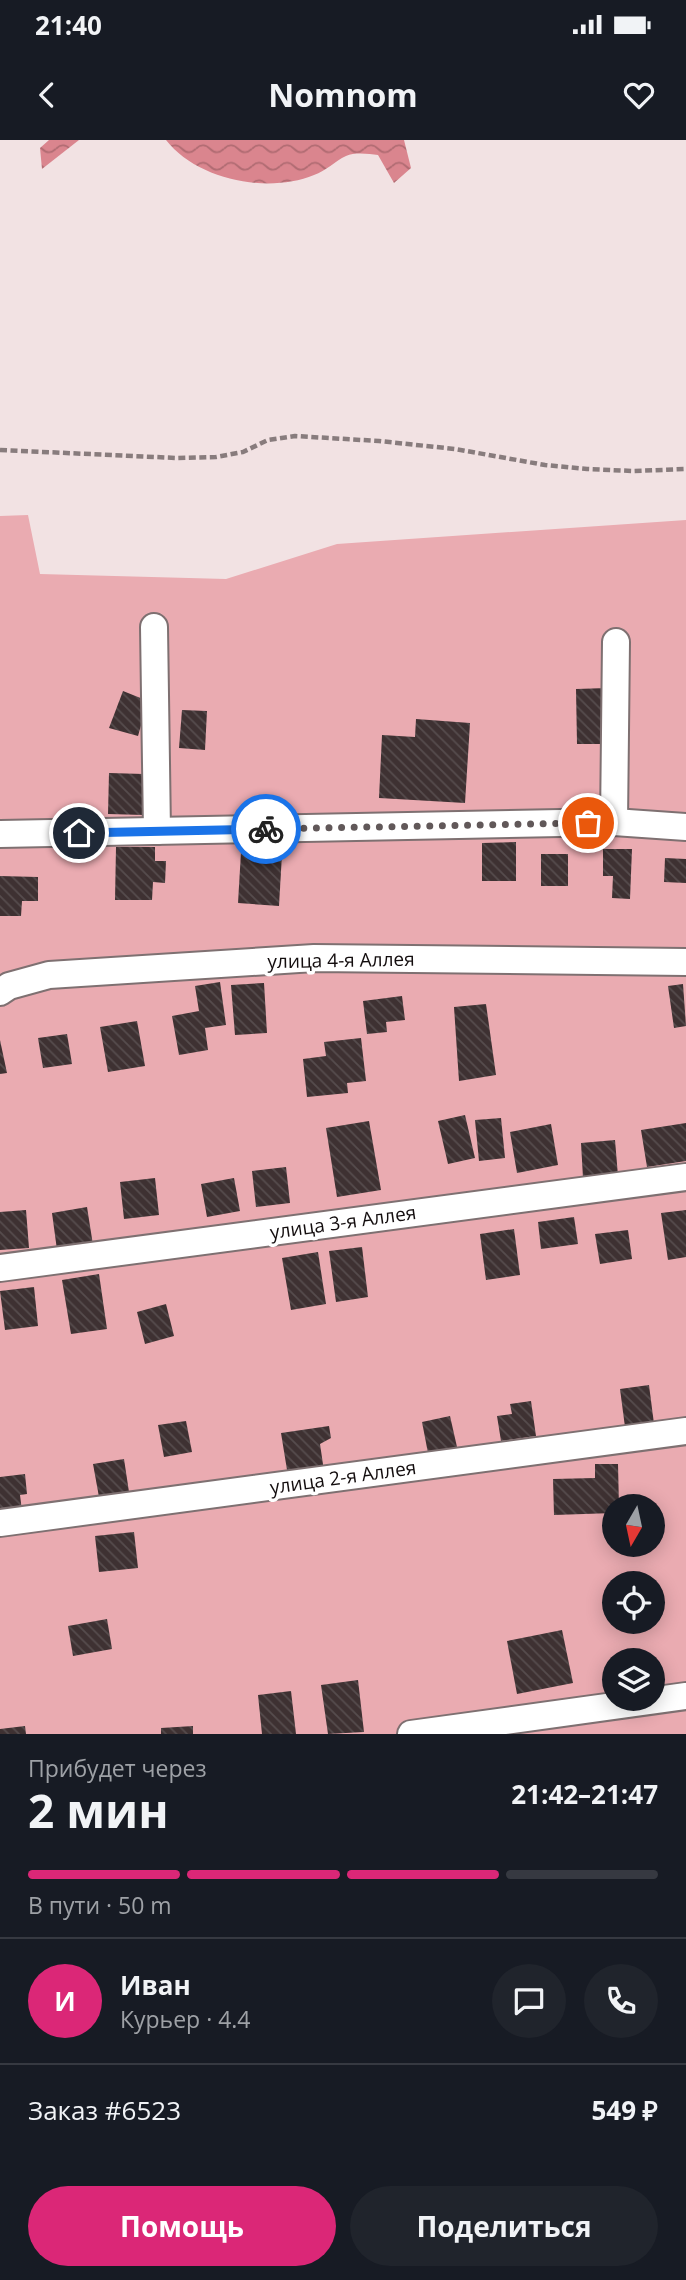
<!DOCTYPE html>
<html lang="ru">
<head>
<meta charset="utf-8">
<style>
	:root { --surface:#171b24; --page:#20242c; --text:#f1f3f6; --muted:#9ea1a6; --line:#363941; --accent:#db2777 }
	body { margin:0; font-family:"Open Sans",sans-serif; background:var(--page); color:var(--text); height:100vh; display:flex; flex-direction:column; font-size:26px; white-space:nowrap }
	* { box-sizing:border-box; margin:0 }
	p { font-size:23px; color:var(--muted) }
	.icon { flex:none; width:38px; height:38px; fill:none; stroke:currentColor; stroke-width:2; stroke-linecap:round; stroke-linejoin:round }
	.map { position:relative; height:1594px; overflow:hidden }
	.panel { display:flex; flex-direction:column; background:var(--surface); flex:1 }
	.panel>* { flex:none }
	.needle { width:46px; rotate:189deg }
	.buttons { position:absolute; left:602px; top:1354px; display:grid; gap:14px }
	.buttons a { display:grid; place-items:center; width:63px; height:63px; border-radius:50%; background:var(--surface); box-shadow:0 4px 18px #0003; font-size:35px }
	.pin { position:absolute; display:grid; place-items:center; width:60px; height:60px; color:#fff; margin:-30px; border:4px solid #fff; border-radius:50%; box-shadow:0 2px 7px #0007 }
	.courier { position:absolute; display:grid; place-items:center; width:70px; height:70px; margin:-35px; border:5px solid #1a73e8; border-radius:50%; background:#fff; color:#222; box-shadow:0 2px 9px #0007 }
	.summary em { font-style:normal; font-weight:700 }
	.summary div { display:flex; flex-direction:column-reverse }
	.summary { display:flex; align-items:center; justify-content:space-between; height:119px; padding:0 28px }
	h1 { font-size:46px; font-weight:700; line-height:52px }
	.bar { display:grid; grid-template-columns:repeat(4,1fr); gap:10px 7px; align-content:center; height:84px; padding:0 28px }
	.bar i { height:9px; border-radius:5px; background:var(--line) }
	.bar .active { background:var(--accent) }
	.bar p { grid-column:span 4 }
	.line { display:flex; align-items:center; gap:18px; padding:0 28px; border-top:2px solid var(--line) }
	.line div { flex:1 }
	.round { display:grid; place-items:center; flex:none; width:74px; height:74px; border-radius:37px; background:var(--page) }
	.primary-button { display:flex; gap:14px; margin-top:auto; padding:14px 28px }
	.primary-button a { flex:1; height:80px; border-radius:42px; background:var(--accent); color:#fff; font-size:28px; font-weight:700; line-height:80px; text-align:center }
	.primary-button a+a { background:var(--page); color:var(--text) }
	.status { display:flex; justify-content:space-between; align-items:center; height:49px; padding:0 35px; background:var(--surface); direction:ltr }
	.status svg { height:19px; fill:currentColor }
	header { display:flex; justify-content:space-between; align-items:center; height:91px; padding:0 28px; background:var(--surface); font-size:32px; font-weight:700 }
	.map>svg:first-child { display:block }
	.green { fill:#eaabb1; fill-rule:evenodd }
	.water { fill:url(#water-waves) }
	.building { fill:url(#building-back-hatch) }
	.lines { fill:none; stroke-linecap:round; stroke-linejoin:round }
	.minor-casing { stroke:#7e7071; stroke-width:30 }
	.path { stroke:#887c7d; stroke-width:4.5; stroke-dasharray:7 3.5; stroke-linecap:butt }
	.minor { stroke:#fff; stroke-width:26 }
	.done { stroke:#615859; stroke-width:7; stroke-dasharray:0 12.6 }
	.route { stroke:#1a73e8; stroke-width:9 }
	.labels { text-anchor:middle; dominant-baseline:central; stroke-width:7; stroke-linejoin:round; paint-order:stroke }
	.street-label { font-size:19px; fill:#130d0e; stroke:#fff }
</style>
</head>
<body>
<div class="status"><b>21:40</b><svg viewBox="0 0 49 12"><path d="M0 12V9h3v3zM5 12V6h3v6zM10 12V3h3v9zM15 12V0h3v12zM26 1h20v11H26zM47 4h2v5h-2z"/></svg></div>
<header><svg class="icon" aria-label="back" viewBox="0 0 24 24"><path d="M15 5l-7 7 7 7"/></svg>Nomnom<svg class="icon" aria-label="heart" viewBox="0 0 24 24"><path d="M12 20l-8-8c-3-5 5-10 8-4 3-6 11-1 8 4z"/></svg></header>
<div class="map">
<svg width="686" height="1594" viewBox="0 0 686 1594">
	<defs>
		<pattern id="water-waves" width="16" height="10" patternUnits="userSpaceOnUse" patternTransform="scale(1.75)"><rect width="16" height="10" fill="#da858e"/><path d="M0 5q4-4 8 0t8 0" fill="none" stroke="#b06b72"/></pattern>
		<pattern id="building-back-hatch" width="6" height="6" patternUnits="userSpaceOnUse" patternTransform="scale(1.75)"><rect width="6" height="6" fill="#3e3132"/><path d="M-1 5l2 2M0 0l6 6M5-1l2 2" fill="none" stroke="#564c4d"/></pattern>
	</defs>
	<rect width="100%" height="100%" fill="#f2e2e3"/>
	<path class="green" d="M28 375 40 434 226 439 337 404 686 380V1594H0V376ZM614 1367H653V1405H614ZM614 1444H653V1482H614ZM614 1521H653V1559H614Z"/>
	<g class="water">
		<path d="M49 0H79L42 29 40 8Z"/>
		<path d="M166 0H404L411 28 394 43 378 15C369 14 355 12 346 16 335 21 326 31 314 35 268 54 197 40 166 0Z"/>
	</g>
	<g class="building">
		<path d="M607 548 608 604H577L576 549Z"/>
		<path d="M123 551 148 561 138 596 109 588Z"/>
		<path d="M182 570 207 571 205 610 179 608Z"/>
		<path d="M416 579 470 583 465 663 379 658 382 595 415 597Z"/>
		<path d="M109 633 144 634 143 675 108 674Z"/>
		<path d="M516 702V741H482V703Z"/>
		<path d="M116 707H155V721H166L165 743 153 742 152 760H115Z"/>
		<path d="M603 709H632L630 759 612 758 613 736H603Z"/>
		<path d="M241 712 282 714 279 766 238 763Z"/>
		<rect x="541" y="714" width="27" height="32"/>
		<path d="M665 718 686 719V743L664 742Z"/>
		<path d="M0 736 38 737V761H22L21 776H0Z"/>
		<path d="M220 842 226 885 205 888 208 910 179 915 172 876 199 871 195 846Z"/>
		<path d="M264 843 267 893 235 895 231 845Z"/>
		<path d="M683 844 686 886 674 888 668 846Z"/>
		<path d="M402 856 405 880 386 882 387 892 367 894 363 861Z"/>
		<path d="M486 864 496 935 459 941 454 867Z"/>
		<path d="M137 881 145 926 108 932 100 887Z"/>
		<path d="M67 894 72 924 43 928 38 898Z"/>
		<path d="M361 898 366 941 347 943 348 953 307 957 303 919 326 916 324 902Z"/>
		<path d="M0 900 7 933 0 934Z"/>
		<path d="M465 975 475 1018 448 1024 438 981Z"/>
		<path d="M501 978 505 1018 479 1021 475 980Z"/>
		<path d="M369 981 381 1050 337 1057 326 988Z"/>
		<path d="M686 983V1021L647 1027 641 990Z"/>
		<path d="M551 984 558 1025 517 1033 510 992Z"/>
		<path d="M615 1000 618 1036 583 1038 581 1003Z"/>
		<path d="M286 1027 290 1063 256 1067 252 1031Z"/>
		<path d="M155 1038 159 1075 124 1079 120 1042Z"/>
		<path d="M234 1038 240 1071 207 1077 201 1044Z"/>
		<path d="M87 1067 93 1105 57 1110 52 1073Z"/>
		<path d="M26 1070 29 1108 0 1110V1072Z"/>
		<path d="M686 1070V1117L668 1120 661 1073Z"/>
		<path d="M574 1077 578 1104 541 1109 538 1082Z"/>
		<path d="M514 1089 520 1135 486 1140 480 1094Z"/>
		<path d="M628 1090 632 1119 600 1124 595 1094Z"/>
		<path d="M362 1107 368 1157 336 1162 329 1111Z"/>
		<path d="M318 1112 326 1164 291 1170 282 1118Z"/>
		<path d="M99 1134 107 1189 71 1194 62 1140Z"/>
		<path d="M34 1147 38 1186 5 1190 0 1151Z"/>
		<path d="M166 1164 174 1196 145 1204 137 1172Z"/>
		<path d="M649 1245 654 1284 625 1287 620 1249Z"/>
		<path d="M531 1261 536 1296 501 1301 497 1276 512 1274 510 1264Z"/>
		<path d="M450 1276 457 1307 428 1313 422 1282Z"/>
		<path d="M186 1281 192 1312 164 1317 158 1285Z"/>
		<path d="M329 1286 331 1298 320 1304 324 1331 288 1336 281 1293Z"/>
		<path d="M124 1319 129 1352 99 1357 93 1324Z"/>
		<path d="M595 1324H618L619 1367H614V1373L554 1375 553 1339 595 1338Z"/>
		<path d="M25 1334 27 1354 20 1355 22 1371 0 1374V1337Z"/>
		<path d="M134 1392 138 1428 99 1432 95 1396Z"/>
		<path d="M107 1479 112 1509 73 1516 68 1486Z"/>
		<path d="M562 1490 573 1543 517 1554 507 1501Z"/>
		<path d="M358 1540 364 1592 328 1594 321 1545Z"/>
		<path d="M291 1551 296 1594H262L258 1555Z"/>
		<path d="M25 1586 26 1594H0V1589Z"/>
		<path d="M193 1586V1594H161V1588Z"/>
	</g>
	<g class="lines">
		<defs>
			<g id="minor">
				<path d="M154 487 157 691"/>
				<path d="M614 682 616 502"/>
				<path d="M0 694 614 682 686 687"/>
				<path d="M0 852 9 846 49 835 314 818 686 822"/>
				<path d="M0 1128 686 1037"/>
				<path d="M0 1383 686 1291"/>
				<path d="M411 1594 686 1556"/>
			</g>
		</defs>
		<use href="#minor" class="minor-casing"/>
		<path class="path" d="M0 310 177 318 216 317 243 312 268 300 295 296 379 301 455 309 545 325 587 329 633 331 686 329"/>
		<use href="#minor" class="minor"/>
	</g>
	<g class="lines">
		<path class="done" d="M266 689 588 683"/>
		<path class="route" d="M79 693 266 689"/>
	</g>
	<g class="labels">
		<g class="street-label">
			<text transform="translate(341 820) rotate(-1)">улица 4-я Аллея</text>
			<text transform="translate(343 1082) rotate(-8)">улица 3-я Аллея</text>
			<text transform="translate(343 1337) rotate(-8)">улица 2-я Аллея</text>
		</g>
	</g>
</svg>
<div class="buttons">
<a><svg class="needle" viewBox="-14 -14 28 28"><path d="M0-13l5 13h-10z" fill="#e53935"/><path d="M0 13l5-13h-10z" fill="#9ea1a6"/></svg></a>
<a><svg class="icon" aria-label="locate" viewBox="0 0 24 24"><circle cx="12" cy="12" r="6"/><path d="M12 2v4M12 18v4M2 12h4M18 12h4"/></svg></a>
<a><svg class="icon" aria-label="layers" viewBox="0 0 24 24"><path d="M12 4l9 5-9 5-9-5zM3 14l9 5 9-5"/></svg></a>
</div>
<div class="pin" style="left:588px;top:683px;background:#ea580c"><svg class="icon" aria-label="bag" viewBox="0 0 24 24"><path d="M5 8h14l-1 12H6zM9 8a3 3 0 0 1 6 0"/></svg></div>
<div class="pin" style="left:79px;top:693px;background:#1f2937"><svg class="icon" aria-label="home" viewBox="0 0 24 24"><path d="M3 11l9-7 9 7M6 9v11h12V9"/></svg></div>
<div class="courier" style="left:266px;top:689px"><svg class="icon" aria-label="bike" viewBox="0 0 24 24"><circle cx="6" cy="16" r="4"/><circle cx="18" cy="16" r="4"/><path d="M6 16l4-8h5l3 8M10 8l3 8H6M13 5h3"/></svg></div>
</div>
<section class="panel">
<div class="summary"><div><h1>2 мин</h1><p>Прибудет через</p></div><em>21:42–21:47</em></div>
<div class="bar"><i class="active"></i><i class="active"></i><i class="active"></i><i></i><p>В пути · 50 m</p></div>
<div class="line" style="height:126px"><b class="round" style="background:var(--accent);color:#fff">И</b><div><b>Иван</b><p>Курьер · 4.4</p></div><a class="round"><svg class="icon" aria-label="chat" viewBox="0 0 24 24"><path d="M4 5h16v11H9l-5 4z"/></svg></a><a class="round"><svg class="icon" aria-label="phone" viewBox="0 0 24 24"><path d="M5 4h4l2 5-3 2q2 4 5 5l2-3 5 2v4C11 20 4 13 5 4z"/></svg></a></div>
<div class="line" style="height:91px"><div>Заказ #6523</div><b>549 ₽</b></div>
<div class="primary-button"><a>Помощь</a><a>Поделиться</a></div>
</section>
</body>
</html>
